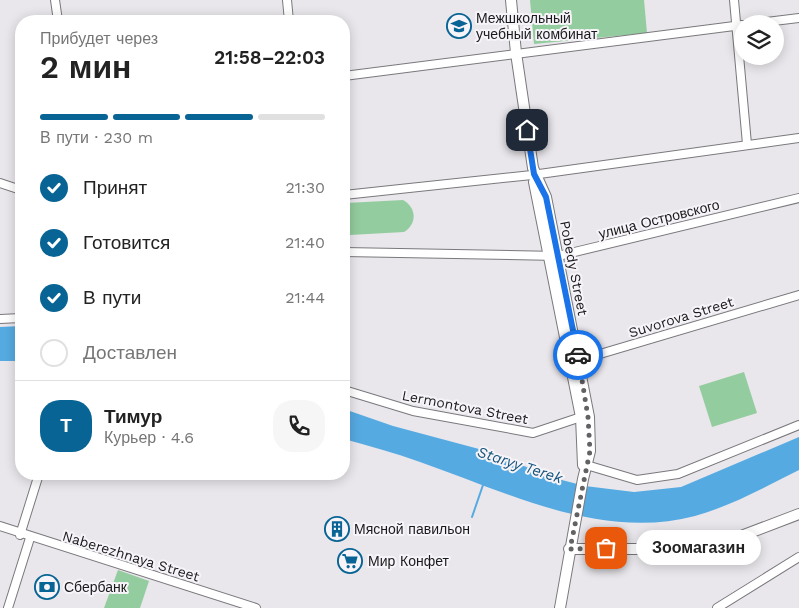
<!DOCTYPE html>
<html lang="ru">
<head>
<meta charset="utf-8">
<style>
	:root { --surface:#fff; --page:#f6f6f6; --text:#222; --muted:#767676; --line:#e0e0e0; --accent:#086494 }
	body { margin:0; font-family:"Work Sans",sans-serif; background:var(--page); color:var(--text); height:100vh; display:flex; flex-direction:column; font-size:19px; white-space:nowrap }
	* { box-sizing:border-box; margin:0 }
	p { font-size:16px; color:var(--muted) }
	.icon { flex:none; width:28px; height:28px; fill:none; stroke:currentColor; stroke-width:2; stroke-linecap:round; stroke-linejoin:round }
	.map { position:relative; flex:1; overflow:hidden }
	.drawer { position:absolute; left:15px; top:15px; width:335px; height:465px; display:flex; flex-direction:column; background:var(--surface); border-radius:20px; box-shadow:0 2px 12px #0003 }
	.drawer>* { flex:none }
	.controls { position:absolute; left:734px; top:15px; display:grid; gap:10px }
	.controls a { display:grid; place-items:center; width:50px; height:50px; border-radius:50%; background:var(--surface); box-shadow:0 2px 12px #0003; font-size:25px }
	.pin { position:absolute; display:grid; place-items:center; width:42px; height:42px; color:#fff; margin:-21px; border-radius:10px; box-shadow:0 2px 8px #0006 }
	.courier { position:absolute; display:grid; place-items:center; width:50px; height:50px; margin:-25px; border:4px solid #1a73e8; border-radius:50%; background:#fff; color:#222; box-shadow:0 1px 6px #0007 }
	.bubble { position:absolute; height:35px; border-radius:18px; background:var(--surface); box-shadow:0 2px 12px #0003; font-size:16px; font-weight:600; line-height:35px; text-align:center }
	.head em { font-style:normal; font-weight:600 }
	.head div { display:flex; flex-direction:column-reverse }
	.head { display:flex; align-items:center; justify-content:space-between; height:85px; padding:0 25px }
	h1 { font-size:32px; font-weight:600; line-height:38px }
	.bar { display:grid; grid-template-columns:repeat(4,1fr); gap:8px 5px; align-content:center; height:60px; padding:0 25px }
	.bar i { height:6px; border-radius:4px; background:var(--line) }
	.bar .on { background:var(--accent) }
	.bar p { grid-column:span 4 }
	.line { display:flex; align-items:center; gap:12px; padding:0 25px; border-top:1px solid var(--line) }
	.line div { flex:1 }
	.round { display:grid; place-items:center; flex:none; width:52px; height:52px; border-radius:20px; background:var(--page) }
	ol { padding:0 25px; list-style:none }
	li { display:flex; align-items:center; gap:15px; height:55px }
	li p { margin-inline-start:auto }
	li .icon { padding:5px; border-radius:50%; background:var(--accent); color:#fff; stroke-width:4 }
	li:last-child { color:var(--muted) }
	li i { width:28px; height:28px; border:2px solid var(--line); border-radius:50% }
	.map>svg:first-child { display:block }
	.green { fill:#93cc9e }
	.water { fill:#56aae2 }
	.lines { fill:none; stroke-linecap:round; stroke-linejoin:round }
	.stream { stroke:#56aae2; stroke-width:2 }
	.minor-casing { stroke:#7a787c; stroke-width:10 }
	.major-casing { stroke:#7a787c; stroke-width:12 }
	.minor { stroke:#fff; stroke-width:8 }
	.major { stroke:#fff; stroke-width:10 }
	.done { stroke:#626164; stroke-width:5; stroke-dasharray:0 9 }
	.route { stroke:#1a73e8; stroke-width:6 }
	.labels { text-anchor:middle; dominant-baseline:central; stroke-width:4; stroke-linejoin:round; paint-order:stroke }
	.poi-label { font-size:14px; fill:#1a191b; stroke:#f6f4f8; text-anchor:start }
	.street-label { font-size:14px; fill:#1a191b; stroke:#f6f4f8 }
	.water-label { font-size:15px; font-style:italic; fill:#17557b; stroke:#f6f4f8 }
</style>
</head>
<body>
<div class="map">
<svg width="799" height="608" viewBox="0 0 799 608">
	<rect width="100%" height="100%" fill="#e9e7eb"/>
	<g class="green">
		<path d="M530 0H644L647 33 534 44Z"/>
		<path d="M403 200C417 208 417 224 404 232L350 235 344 232V204L346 203Z"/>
		<path d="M744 372 757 413 712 427 699 386Z"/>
		<path d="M118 570 149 581 140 608H104Z"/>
	</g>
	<g class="water">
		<path d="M21 326V361H0V327Z"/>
		<path d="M344 409 393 426 479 449 558 479 585 486 634 492 681 487 799 437V470C765 487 731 506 695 516 602 541 506 492 420 462 395 453 369 446 344 439Z"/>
	</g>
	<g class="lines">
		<path class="stream" d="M472 517 483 485"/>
		<defs>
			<g id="minor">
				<path d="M55 0 58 21"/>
				<path d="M287 0 289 21"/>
				<path d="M734 0 747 144"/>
				<path d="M749 24 799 18"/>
				<path d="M344 76 742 25"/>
				<path d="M0 183 21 190"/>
				<path d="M344 195 532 175 799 138"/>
				<path d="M344 252 558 256 799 198"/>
				<path d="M0 319 21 318"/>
				<path d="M573 362 799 295"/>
				<path d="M344 390 413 411 533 433 581 417"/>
				<path d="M583 464 637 480 678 474 799 425"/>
				<path d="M0 526 256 608"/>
				<path d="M20 535 39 474"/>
				<path d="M8 608 30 538"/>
				<path d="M717 608 799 557"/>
			</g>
			<g id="major">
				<path d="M511 0 516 53 533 168 546 197 589 417 590 451 583 479 560 608"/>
				<path d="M534 182 581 417 583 465"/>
				<path d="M569 549H688L720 544 799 514"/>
			</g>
		</defs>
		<use href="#minor" class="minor-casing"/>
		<use href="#major" class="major-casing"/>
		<use href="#minor" class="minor"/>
		<use href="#major" class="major"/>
	</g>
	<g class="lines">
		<path class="done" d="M578 355 588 417 590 451 570 549 606 548"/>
		<path class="route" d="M527 130 534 174 546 197 578 355"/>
	</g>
	<defs>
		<symbol id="university-ring" viewBox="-11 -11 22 22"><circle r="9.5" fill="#f6f4f8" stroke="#086494" stroke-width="1.5"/><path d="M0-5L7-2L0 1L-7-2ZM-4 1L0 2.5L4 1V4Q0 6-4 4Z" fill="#086494"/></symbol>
		<symbol id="building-ring" viewBox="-11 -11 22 22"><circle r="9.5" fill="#f6f4f8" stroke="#086494" stroke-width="1.5"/><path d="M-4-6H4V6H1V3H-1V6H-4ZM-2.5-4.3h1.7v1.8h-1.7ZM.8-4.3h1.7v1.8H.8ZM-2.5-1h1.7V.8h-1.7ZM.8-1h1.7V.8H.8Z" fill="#086494"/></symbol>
		<symbol id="supermarket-ring" viewBox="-11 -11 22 22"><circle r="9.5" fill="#f6f4f8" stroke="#086494" stroke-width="1.5"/><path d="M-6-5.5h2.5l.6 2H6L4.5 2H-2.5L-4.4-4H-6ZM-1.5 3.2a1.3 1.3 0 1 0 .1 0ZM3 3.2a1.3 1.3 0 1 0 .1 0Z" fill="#086494"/></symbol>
		<symbol id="bank-ring" viewBox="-11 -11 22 22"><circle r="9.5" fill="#f6f4f8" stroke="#086494" stroke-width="1.5"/><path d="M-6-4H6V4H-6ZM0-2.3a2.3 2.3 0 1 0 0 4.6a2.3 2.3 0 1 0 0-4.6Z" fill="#086494"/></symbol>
	</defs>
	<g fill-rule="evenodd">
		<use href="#university-ring" x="445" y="12" width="28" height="28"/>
		<use href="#building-ring" x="323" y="515" width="28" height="28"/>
		<use href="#supermarket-ring" x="336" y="547" width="28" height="28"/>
		<use href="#bank-ring" x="33" y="573" width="28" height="28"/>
	</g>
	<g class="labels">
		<g class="poi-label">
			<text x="476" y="18">Межшкольный<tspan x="476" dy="16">учебный комбинат</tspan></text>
			<text x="354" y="529">Мясной павильон</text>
			<text x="368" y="561">Мир Конфет</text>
			<text x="64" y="587">Сбербанк</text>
		</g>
		<g class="street-label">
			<text transform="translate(659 219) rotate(-14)">улица Островского</text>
			<text transform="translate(574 268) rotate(79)">Pobedy Street</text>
			<text transform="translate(681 317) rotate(-17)">Suvorova Street</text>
			<text transform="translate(465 407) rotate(11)">Lermontova Street</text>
			<text transform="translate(131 556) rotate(17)">Naberezhnaya Street</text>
		</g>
		<g class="water-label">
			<text transform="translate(520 465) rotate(18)">Staryy Terek</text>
		</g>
	</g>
</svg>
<div class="controls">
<a><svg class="icon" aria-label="layers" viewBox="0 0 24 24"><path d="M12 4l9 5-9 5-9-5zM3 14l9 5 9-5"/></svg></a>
</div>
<div class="pin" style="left:606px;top:548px;background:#ea580c"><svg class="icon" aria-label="bag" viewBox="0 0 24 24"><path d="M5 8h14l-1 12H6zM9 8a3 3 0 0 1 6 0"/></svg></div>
<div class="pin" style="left:527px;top:130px;background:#1f2937"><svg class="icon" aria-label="home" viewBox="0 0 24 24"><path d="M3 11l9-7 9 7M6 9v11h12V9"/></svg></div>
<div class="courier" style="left:578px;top:355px"><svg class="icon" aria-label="car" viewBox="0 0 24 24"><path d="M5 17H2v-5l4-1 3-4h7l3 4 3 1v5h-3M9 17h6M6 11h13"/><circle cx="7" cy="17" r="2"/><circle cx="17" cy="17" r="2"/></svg></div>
<div class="bubble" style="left:636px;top:530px;width:125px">Зоомагазин</div>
<section class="drawer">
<div class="head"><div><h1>2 мин</h1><p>Прибудет через</p></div><em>21:58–22:03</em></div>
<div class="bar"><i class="on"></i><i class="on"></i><i class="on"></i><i></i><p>В пути · 230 m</p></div>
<ol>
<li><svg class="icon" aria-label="check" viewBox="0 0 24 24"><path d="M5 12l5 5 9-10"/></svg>Принят<p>21:30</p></li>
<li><svg class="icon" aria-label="check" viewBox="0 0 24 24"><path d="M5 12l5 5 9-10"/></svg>Готовится<p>21:40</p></li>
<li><svg class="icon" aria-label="check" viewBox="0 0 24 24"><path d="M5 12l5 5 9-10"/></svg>В пути<p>21:44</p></li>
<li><i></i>Доставлен</li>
</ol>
<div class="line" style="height:90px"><b class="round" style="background:var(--accent);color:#fff">Т</b><div><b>Тимур</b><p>Курьер · 4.6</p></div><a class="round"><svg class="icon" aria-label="phone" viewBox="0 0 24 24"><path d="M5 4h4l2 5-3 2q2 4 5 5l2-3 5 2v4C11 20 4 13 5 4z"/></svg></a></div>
</section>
</div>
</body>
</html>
